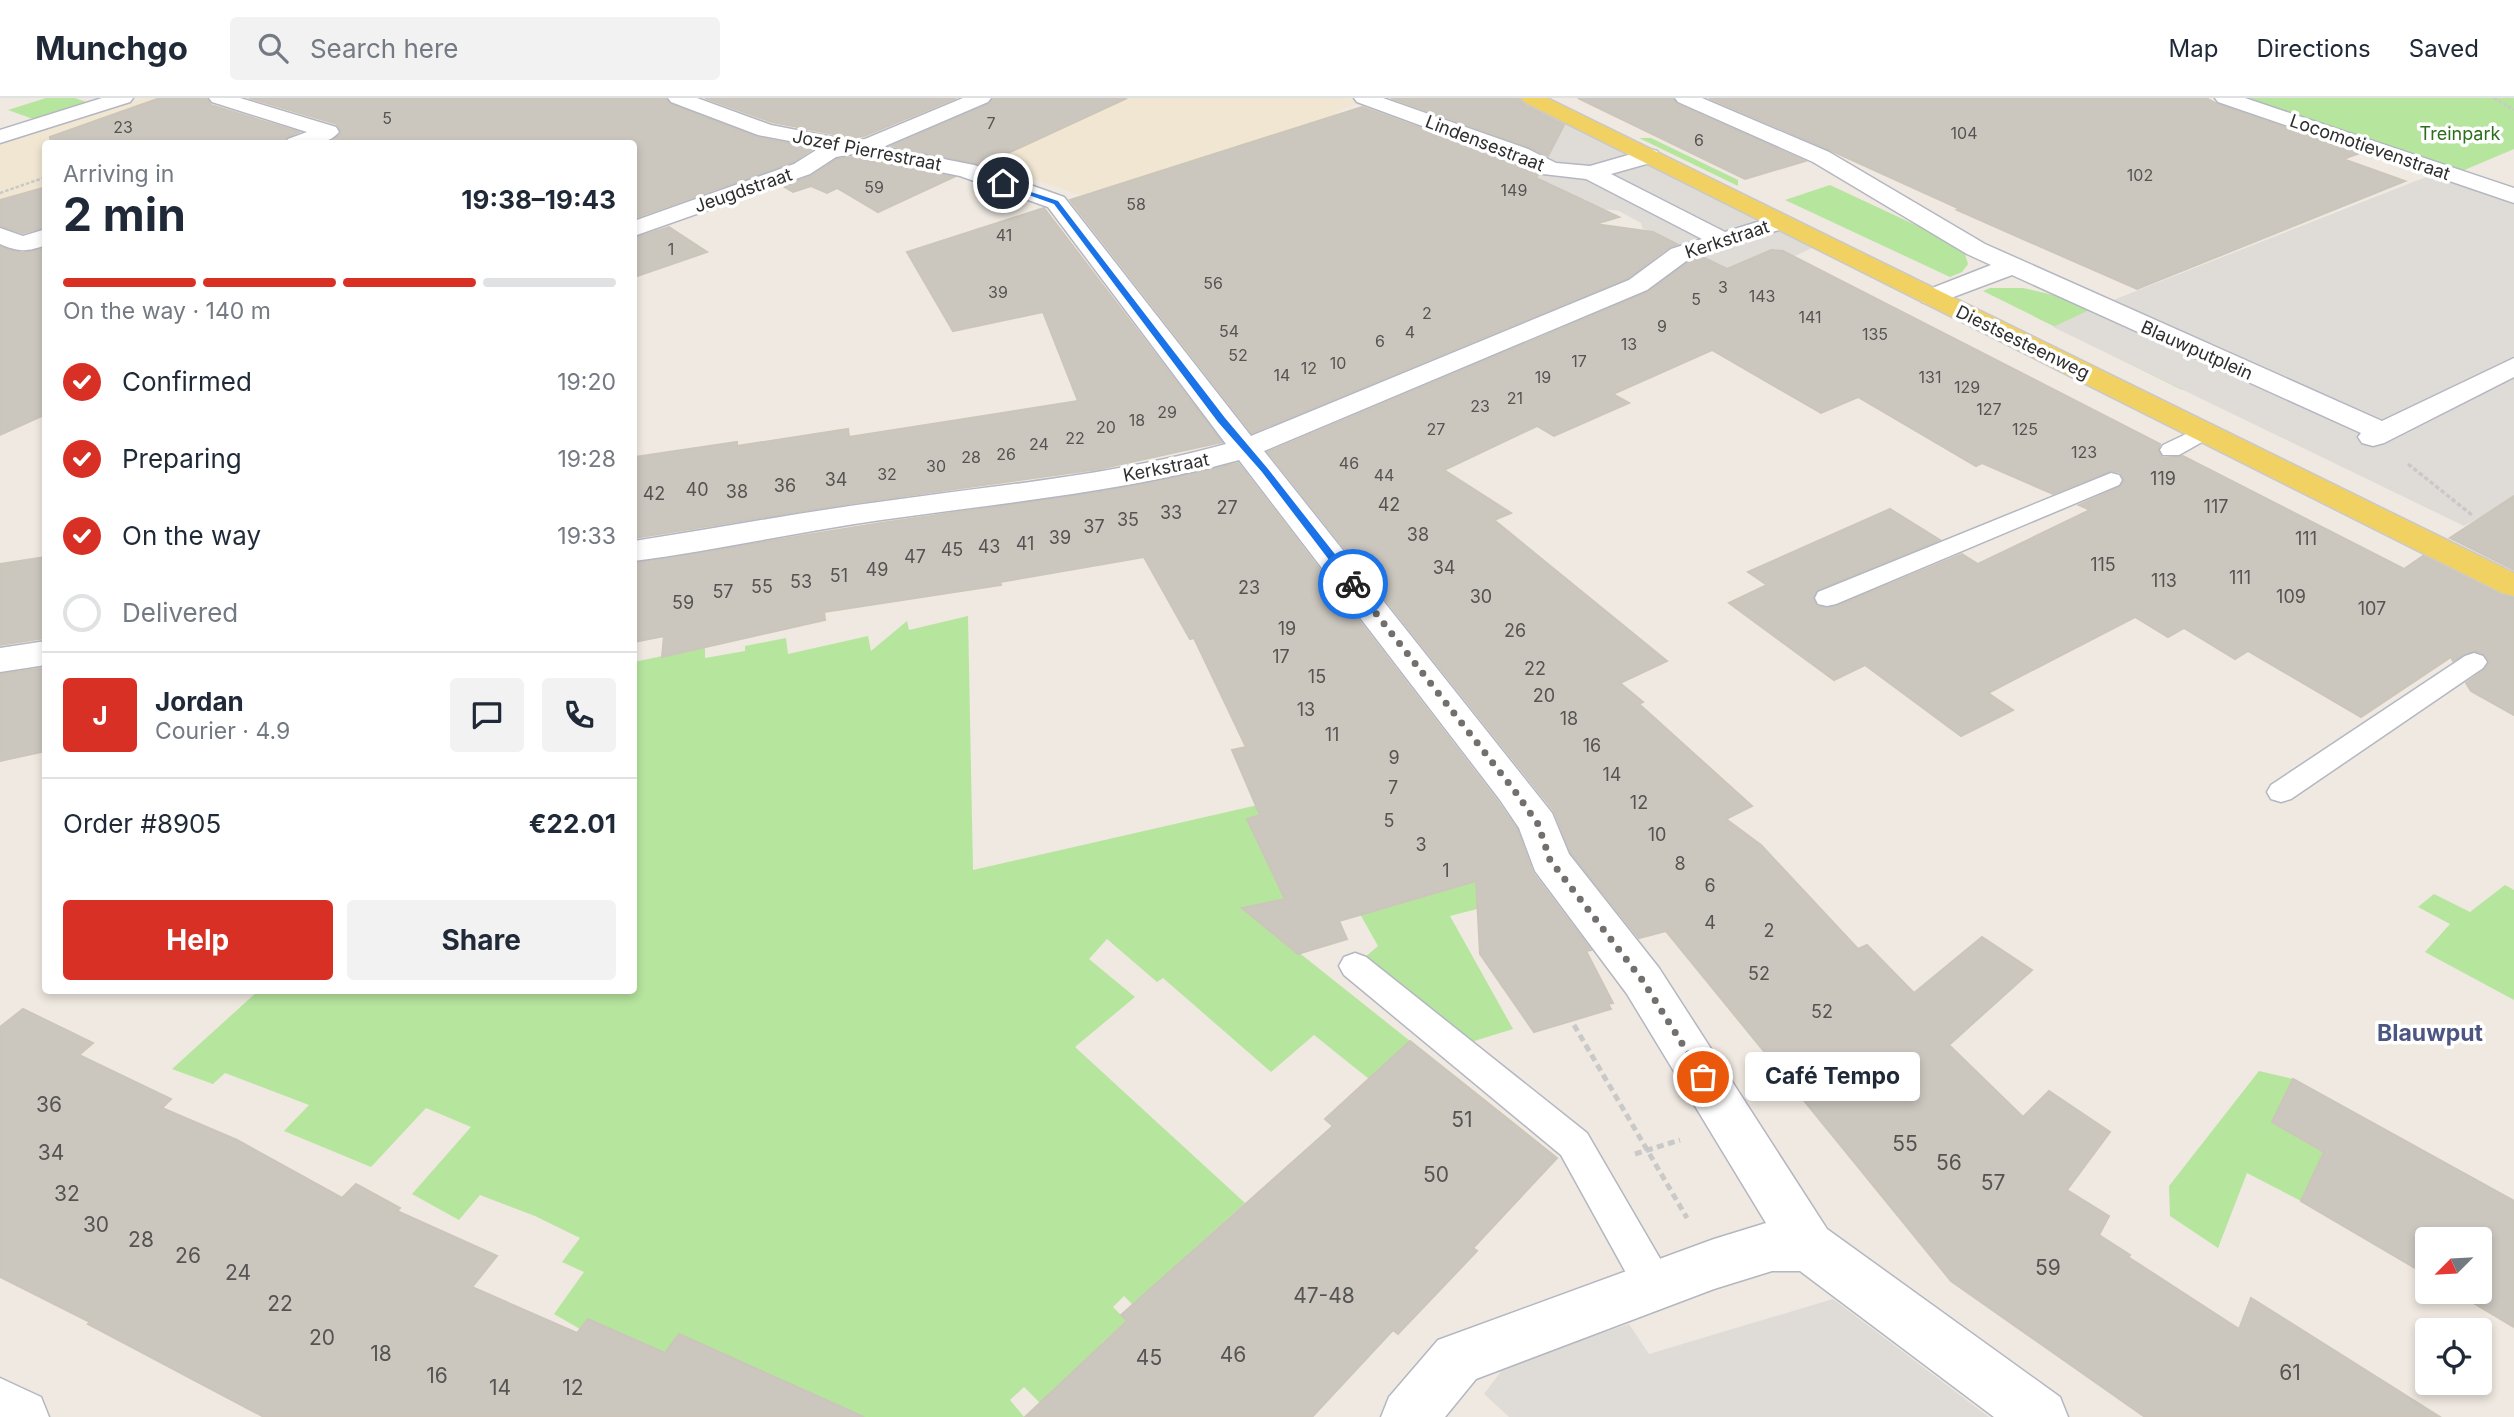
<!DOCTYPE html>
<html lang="en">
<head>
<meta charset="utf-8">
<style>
	:root { --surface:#fff; --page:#f2f2f3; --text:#1f2937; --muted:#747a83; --line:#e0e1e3; --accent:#d93025 }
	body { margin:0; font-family:Inter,sans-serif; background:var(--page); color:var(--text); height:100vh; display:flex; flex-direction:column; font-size:26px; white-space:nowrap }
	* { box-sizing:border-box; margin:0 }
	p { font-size:23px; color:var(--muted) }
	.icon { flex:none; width:38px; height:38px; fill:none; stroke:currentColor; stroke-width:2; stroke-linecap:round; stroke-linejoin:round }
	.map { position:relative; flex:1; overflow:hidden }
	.details { position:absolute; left:42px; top:42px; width:595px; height:854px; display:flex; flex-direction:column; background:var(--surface); border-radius:7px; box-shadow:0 4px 10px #0003 }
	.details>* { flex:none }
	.needle { width:46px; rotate:246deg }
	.controls { position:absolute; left:2415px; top:1129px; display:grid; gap:14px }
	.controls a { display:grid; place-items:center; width:77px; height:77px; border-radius:7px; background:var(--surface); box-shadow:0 4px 10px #0003; font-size:35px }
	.pin { position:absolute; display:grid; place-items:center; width:60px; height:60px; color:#fff; margin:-30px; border:4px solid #fff; border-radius:50%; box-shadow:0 2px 7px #0007 }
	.courier { position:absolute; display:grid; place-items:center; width:70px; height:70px; margin:-35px; border:5px solid #1a73e8; border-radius:50%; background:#fff; color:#222; box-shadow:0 2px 9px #0007 }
	.bubble { position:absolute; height:49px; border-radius:7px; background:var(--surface); box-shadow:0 4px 10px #0003; font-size:23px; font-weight:700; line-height:49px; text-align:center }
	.headline em { font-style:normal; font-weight:700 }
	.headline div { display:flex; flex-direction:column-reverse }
	.headline { display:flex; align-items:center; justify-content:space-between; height:119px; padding:0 21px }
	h1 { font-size:46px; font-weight:700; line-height:52px }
	.bar { display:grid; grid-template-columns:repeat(4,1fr); gap:10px 7px; align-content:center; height:84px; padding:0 21px }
	.bar i { height:9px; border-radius:5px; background:var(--line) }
	.bar .on { background:var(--accent) }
	.bar p { grid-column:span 4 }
	.line { display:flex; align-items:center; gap:18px; padding:0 21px; border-top:2px solid var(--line) }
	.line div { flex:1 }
	.round { display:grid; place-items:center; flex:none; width:74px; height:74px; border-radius:7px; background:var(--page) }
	ol { padding:0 21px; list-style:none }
	li { display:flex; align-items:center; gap:21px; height:77px }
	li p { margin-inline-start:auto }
	li .icon { padding:7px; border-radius:50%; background:var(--accent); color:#fff; stroke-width:4 }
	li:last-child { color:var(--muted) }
	li i { width:38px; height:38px; border:4px solid var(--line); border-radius:50% }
	.primary-button { display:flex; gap:14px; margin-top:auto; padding:14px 21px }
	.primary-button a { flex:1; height:80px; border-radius:7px; background:var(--accent); color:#fff; font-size:28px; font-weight:700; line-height:80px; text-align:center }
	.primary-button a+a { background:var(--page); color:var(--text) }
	header { display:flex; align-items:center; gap:42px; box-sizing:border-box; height:98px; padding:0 35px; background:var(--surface); border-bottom:2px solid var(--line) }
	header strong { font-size:33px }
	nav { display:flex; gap:38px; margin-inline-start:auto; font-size:24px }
	.search { width:490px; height:63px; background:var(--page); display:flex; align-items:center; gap:18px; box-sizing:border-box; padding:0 24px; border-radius:7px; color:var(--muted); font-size:26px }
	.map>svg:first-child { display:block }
	.education { fill:#f0e6d1 }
	.green { fill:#b6e59e }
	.plaza { fill:#dfdcd8 }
	.building { fill:#cbc7bf; stroke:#cbc5ba; stroke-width:2 }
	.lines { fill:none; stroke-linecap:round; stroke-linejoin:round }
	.lane-casing { stroke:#b4b7c1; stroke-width:3 }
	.street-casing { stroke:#b4b7c1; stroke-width:3 }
	.secondary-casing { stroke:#b4b7c1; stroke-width:3 }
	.primary-casing { stroke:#c9c9c9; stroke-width:3 }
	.path-far2 { stroke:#c9c9c9; stroke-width:2.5; stroke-dasharray:3.5 2; stroke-linecap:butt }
	.path-far1 { stroke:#c9c9c9; stroke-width:3.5; stroke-dasharray:4.5 2.5; stroke-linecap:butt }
	.path { stroke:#c9c9c9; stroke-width:5; stroke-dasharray:7 4.5; stroke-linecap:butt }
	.lane { fill:#fff; fill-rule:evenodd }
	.street { fill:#fff; fill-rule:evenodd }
	.secondary { fill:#fff; fill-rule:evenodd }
	.primary { fill:#f2d163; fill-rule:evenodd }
	.route { fill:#1a73e8 }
	.done { stroke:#726f6d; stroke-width:7; stroke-dasharray:0 12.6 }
	.labels { text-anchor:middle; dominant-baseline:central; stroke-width:7; stroke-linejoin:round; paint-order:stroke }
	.far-number-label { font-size:16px; fill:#555452 }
	.far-park-label { font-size:18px; fill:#2c6e1b; stroke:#fff }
	.far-street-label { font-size:18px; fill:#2e2e2e; stroke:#fff }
	.number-label { font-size:18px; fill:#555452 }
	.near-number-label { font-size:21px; fill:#555452 }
	.neighbourhood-label { font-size:23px; font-weight:bold; fill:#4d5680; stroke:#fff }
</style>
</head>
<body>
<header>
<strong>Munchgo</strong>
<div class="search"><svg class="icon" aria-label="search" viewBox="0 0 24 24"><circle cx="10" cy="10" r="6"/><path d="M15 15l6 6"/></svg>Search here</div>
<nav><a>Map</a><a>Directions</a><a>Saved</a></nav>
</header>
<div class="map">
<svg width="2514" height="1319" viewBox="0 0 2514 1319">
	<rect width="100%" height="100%" fill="#efe9e1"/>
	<g class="education">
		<path d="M144 0H188L290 34 285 43 279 45 46 46 45 130 23 131 0 121V46Z"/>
		<path d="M1009 0H1348L1360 4 1334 15 1369 28 1352 43 1412 23 1441 33 1588 104 1506 133 1086 99 977 62Z"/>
	</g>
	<g class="green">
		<path d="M46 0H75L89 5 36 22 8 12Z"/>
		<path d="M2243 0H2514V51L2462 73Z"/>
		<path d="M1639 40H1651L1738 82V88Z"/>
		<path d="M1830 87 1954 145 1965 156 1968 166 1962 174 1950 179 1785 102Z"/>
		<path d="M1990 190H2023L2070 201 2223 274 2182 292 1983 193Z"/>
		<path d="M968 518 973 772 1323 692 1521 770 1538 795 1450 818 1513 931 1471 944 1364 860 1378 848 1351 800 1325 792 1243 810 1410 943 1369 981 1314 937 1271 974 1163 880 1157 884 1107 841 1089 861 1135 899 1075 949 1245 1105 1187 1157 1192 1164 1139 1213 1124 1198 1113 1209 1127 1223 1102 1245 1129 1274 1040 1305 1024 1289 1010 1302 1024 1319H780L754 1297 588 1221 580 1231 554 1216 584 1174 562 1164 580 1140 535 1118 480 1097 459 1122 412 1096 471 1029 426 1010 371 1069 284 1033 309 1007 225 975 213 986 172 971 258 893 634 892V564L705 549V560L745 553V548L786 540 788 556 868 538 871 553 907 523 909 532Z"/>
		<path d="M2505 787 2514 792V902L2425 854 2450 826 2418 809 2434 796 2470 814Z"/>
		<path d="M2259 973 2293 981 2273 1024 2324 1054 2301 1103 2247 1075 2218 1150 2170 1118 2169 1088Z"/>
	</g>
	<g class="plaza">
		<path d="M1435 18 1528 48 1538 28 1559 23 1812 150 1793 159 1783 153 1769 152 1564 240 1505 223 1663 139 1642 130 1641 125 1619 113 1604 111 1582 103 1443 34Z"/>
		<path d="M2431 77 2514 107V401L2464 428 2053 229 2098 208Z"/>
		<path d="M1833 1201 1989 1319H1509L1484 1296 1505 1268 1629 1226 1649 1256Z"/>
	</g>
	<g class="building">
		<path d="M160 0H206L211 7 299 34 287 39 283 46H51L50 39Z"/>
		<path d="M249 0H665L670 6 757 39 814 50 793 64 634 120V46H326L341 36 337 26Z"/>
		<path d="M705 0H956L864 38 853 40 772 24Z"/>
		<path d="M994 0H1127L982 67 892 48 989 6Z"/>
		<path d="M1391 0H1518L1523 6 1564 27 1548 58 1529 49Z"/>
		<path d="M1578 0H1672L1677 6 1805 63 1745 81Z"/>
		<path d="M1709 0H2206L2217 6 2360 55 2343 61 2405 83 2137 191 1957 112 1960 111 1830 52Z"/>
		<path d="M1362 9 1511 63 1538 77 1536 80 1619 119 1595 126 1653 134 1677 146 1669 149 1628 180 1252 335 1070 102Z"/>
		<path d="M853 59 954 79 878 114 837 90 827 95 811 88 793 94 783 88 811 78 837 61Z"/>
		<path d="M46 89V129L23 135 0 128V102Z"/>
		<path d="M1044 110 1222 344 1099 371 854 405 634 440V359L737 344V348L848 331 849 339 1078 303 1043 214 953 233 907 154Z"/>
		<path d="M669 129 707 154 634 179V140Z"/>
		<path d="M0 149 23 155 46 150V316L0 337Z"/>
		<path d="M1771 152 1783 153 2160 346 2158 353 2163 360 2183 358 2404 471 2423 458 2501 497 2514 500V617L2471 593 2466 585 2484 572 2489 565 2485 557 2475 553 2453 563 2451 559 2361 619 2248 553 2235 561 2184 530 2168 539 2135 519 1988 595 2013 612 1961 638 1865 567 1834 582 1729 505 1767 487 1748 474 1890 411 1940 442 1817 492 1813 501 1817 509 1837 508 1962 456 1978 466 2090 412 2079 407 2120 389 2124 381 2120 374 2110 373 2053 396 1982 365 1976 368 1858 299 1821 315 1712 252 1613 296 1629 305 1554 338 1537 328 1444 372 1511 415 1494 422 1667 563 1620 585 1643 604 1639 606 1752 708 1726 721 1761 747 1858 851 1867 847 1914 895 1982 839 2032 872 1949 947 2023 1019 2049 993 2110 1034 2067 1092 2109 1118 2099 1137 2130 1157 2128 1159 2239 1231 2251 1200 2440 1319H2145L1951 1183 1666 833 1639 840 1571 755 1554 713 1268 354 1648 194 1690 163 1703 159 1727 171Z"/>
		<path d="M1238 365 1498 704 1517 731 1533 775 1591 852 1586 853 1613 905 1608 906 1611 911 1534 934 1480 856 1476 783 1339 823 1347 841 1298 856 1242 810 1285 801 1247 721 1260 717 1232 652 1246 649 1194 540 1190 541 1144 459 1000 484 1001 487 824 514 825 522 662 559 664 538 634 544V465L881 425 1106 393Z"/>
		<path d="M2514 398V472L2450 440Z"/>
		<path d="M46 459V540L0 547V466Z"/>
		<path d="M46 570V653L0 663V576Z"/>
		<path d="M23 911 93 945 79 957 171 1001 162 1010 237 1042 342 1100 356 1086 400 1110 397 1113 497 1158 472 1189 577 1235 588 1221 665 1255 679 1236 864 1319H264L88 1226 90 1224 0 1179V929Z"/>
		<path d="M1410 943 1557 1060 1473 1150 1477 1153 1398 1236 1393 1232 1312 1319H1025L1127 1223 1121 1217 1333 1028 1325 1021Z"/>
		<path d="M2293 981 2514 1103V1229L2455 1194H2480V1141H2427V1177L2301 1103 2324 1054 2272 1024Z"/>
	</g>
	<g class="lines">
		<defs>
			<g id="lane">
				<path d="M2203 328 2211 329 2214 334 2211 339 2179 357H2163L2160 352 2163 347Z"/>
				<path d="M2111 375 2119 377 2122 382 2119 387 1836 506 1827 508 1818 506 1815 500 1818 494Z"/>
				<path d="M2474 555 2483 558 2487 564 2483 570 2291 701 2281 704 2271 701 2267 694 2271 687 2465 558Z"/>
				<path d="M1355 855 1366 859 1587 1035 1669 1176 1674 1189 1669 1202 1655 1208 1641 1202 1561 1057 1344 877 1339 868 1344 859Z"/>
			</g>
			<g id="street">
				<path d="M102 0H133L130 4 0 45V32Z"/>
				<path d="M209 0H240L336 29 339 34C327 49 303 46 285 46L288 41 307 34 212 4Z"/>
				<path d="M668 0H697L771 27 853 43 865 41 963 0H991L988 4 883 49 974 67 1064 99 1251 338 1629 182 1671 151 1702 141 1586 81 1543 76 1512 61 1357 4 1354 0H1383L1528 51 1556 65 1590 68 1649 51 1657 53 1660 58 1657 63 1611 76 1725 134 1780 117 1788 119 1792 124 1788 129 1689 161 1647 192 1264 353 1552 715 1569 756 1659 870 1827 1131 2060 1299 2068 1319H1994L1800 1173H1772L1714 1191 1476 1281 1445 1319H1381L1389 1299 1438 1242 1714 1141 1766 1125 1627 896 1535 773 1519 730 1500 702 1239 362C1122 394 1001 405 881 422 798 434 716 452 634 463V443C718 430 802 414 886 403 1000 387 1115 377 1226 346L1048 109 960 78 853 56 836 59 810 76 634 138V123L794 66 821 49 758 37 671 4Z"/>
				<path d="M1675 0H1702L1829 54 1985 146 2382 323 2514 260V279L2384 345 2373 348 2362 345 2358 339 2361 335 2012 177 1940 204 1931 207 1922 204 1918 199 1922 194 1991 167 1967 156 1813 64 1678 4Z"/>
				<path d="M2215 0H2245L2514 90V105L2218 4Z"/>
				<path d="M0 130 23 138 46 131V147C27 154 18 154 0 146Z"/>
				<path d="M46 543V567L0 574V550Z"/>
			</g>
			<path id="secondary" d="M0 1280 41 1299 49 1319H0Z"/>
			<path id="primary" d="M1521 0H1547L2514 475V498L2502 495 1524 4Z"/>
		</defs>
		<use href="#lane" class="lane-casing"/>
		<use href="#street" class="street-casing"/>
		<use href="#secondary" class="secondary-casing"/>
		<use href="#primary" class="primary-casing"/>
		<g class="path-far2">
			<path d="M2494 0 2514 12"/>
			<path d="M0 95 46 79"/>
		</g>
		<path class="path-far1" d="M2408 366 2472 417"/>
		<g class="path">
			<path d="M1574 927 1687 1120"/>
			<path d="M1635 1056 1680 1042"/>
		</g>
		<use href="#lane" class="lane"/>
		<use href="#street" class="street"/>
		<use href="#secondary" class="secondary"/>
		<use href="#primary" class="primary"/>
	</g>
	<path class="route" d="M1001 84 1058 103 1225 320 1268 371 1356 483V488H1349L1262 374 1218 324 1054 106 1001 87Z"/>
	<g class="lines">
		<path class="done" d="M1353 486 1514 692 1538 726 1550 762 1643 883 1703 979"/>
	</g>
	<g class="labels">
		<g class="far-number-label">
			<text x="387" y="20">5</text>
			<text x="991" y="25">7</text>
			<text x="123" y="29">23</text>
			<text x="1964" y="35">104</text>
			<text x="1699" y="42">6</text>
			<text x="2140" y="77">102</text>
			<text x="874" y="89">59</text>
			<text x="1514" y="92">149</text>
			<text x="1136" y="106">58</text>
			<text x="1004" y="137">41</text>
			<text x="671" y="151">1</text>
			<text x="1213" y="185">56</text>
			<text x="1723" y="189">3</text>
			<text x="998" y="194">39</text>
			<text x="1762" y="198">143</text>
			<text x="1696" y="201">5</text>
			<text x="1427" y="215">2</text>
			<text x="1810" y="219">141</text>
			<text x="1662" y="228">9</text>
			<text x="1229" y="233">54</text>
			<text x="1410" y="234">4</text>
			<text x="1875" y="236">135</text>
			<text x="1380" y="243">6</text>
			<text x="1629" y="246">13</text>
			<text x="1238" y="257">52</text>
			<text x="1579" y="263">17</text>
			<text x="1338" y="265">10</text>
			<text x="1309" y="270">12</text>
			<text x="1282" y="277">14</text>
			<text x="1543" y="279">19</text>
			<text x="1930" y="279">131</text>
			<text x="1967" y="289">129</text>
			<text x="1515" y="300">21</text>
			<text x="1480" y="308">23</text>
			<text x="1989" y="311">127</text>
			<text x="1167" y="314">29</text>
			<text x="1137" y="322">18</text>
			<text x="1106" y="329">20</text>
			<text x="1436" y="331">27</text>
			<text x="2025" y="331">125</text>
			<text x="1075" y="340">22</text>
			<text x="1039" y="346">24</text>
			<text x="2084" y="354">123</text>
			<text x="1006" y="356">26</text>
			<text x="971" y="359">28</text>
			<text x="1349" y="365">46</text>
			<text x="936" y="368">30</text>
			<text x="887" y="376">32</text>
			<text x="1384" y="377">44</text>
		</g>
		<g class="far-park-label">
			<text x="2460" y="35">Treinpark</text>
		</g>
		<g class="far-street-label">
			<text transform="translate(1485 45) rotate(21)">Lindensestraat</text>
			<text transform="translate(2370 49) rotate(19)">Locomotievenstraat</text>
			<text transform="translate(867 52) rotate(11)">Jozef Pierrestraat</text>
			<text transform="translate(743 92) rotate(-19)">Jeugdstraat</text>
			<text transform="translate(1727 141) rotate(-18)">Kerkstraat</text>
			<text transform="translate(2023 244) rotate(26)">Diestsesteenweg</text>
			<text transform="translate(2197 252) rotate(24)">Blauwputplein</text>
			<text transform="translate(1166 369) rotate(-11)">Kerkstraat</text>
		</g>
		<g class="number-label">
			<text x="2163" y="380">119</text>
			<text x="836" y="381">34</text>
			<text x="785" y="387">36</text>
			<text x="697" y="391">40</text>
			<text x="737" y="393">38</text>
			<text x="654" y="395">42</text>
			<text x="1389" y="406">42</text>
			<text x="2216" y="408">117</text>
			<text x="1227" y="409">27</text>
			<text x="1171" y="414">33</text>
			<text x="1128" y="421">35</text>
			<text x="1094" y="428">37</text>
			<text x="1418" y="436">38</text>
			<text x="1060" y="439">39</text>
			<text x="2306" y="440">111</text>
			<text x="1025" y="445">41</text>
			<text x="989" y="448">43</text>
			<text x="952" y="451">45</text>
			<text x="915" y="458">47</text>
			<text x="2103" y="466">115</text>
			<text x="1444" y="469">34</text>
			<text x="877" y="471">49</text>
			<text x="839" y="477">51</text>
			<text x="2240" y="479">111</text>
			<text x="2164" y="482">113</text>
			<text x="801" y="483">53</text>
			<text x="762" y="488">55</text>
			<text x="1249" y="489">23</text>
			<text x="723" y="493">57</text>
			<text x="1481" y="498">30</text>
			<text x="2291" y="498">109</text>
			<text x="683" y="504">59</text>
			<text x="2372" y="510">107</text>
			<text x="1287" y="530">19</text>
			<text x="1515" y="532">26</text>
			<text x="1281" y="558">17</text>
			<text x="1535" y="570">22</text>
			<text x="1317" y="578">15</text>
			<text x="1544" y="597">20</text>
			<text x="1306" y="611">13</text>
			<text x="1569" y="620">18</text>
			<text x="1332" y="636">11</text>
			<text x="1592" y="647">16</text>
			<text x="1394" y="659">9</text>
			<text x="1612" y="676">14</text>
			<text x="1393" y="689">7</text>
			<text x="1639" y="704">12</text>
			<text x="1389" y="722">5</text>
			<text x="1657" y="736">10</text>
			<text x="1421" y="746">3</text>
			<text x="1680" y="765">8</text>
			<text x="1446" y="772">1</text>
			<text x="1710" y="787">6</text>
			<text x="1710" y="824">4</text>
			<text x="1769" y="832">2</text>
			<text x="1759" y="875">52</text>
			<text x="1822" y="913">52</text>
		</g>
		<g class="near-number-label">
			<text x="49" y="1006">36</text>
			<text x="1462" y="1021">51</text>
			<text x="1905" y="1045">55</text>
			<text x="51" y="1054">34</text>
			<text x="1949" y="1064">56</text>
			<text x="1436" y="1076">50</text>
			<text x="1993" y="1084">57</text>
			<text x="67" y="1095">32</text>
			<text x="96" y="1126">30</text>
			<text x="141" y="1141">28</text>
			<text x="188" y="1157">26</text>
			<text x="2048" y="1169">59</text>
			<text x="238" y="1174">24</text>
			<text x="1324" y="1197">47-48</text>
			<text x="280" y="1205">22</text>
			<text x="322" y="1239">20</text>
			<text x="381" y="1255">18</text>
			<text x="1233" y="1256">46</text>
			<text x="1149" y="1259">45</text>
			<text x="2290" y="1274">61</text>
			<text x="437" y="1277">16</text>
			<text x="500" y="1289">14</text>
			<text x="573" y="1289">12</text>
		</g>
		<g class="neighbourhood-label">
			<text x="2430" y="935">Blauwput</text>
		</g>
	</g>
</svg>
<div class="controls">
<a><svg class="needle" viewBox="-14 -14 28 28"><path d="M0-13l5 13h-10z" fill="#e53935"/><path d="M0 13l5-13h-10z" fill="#747a83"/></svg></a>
<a><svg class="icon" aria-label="locate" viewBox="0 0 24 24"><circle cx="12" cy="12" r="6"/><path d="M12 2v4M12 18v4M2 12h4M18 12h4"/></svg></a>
</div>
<div class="pin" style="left:1703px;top:979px;background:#ea580c"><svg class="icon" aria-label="bag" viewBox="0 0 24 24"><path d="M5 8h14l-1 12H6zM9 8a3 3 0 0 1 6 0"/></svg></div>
<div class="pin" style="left:1003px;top:85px;background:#1f2937"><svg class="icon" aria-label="home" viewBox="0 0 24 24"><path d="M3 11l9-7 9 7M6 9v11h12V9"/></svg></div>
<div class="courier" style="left:1353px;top:486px"><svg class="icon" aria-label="bike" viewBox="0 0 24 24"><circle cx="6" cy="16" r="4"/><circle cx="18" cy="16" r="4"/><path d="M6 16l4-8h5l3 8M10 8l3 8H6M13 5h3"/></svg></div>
<div class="bubble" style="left:1745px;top:954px;width:175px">Café Tempo</div>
<section class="details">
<div class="headline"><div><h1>2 min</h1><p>Arriving in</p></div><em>19:38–19:43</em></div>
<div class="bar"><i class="on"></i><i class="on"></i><i class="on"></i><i></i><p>On the way · 140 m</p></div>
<ol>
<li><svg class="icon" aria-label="check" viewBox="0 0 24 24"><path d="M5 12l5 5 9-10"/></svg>Confirmed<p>19:20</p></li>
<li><svg class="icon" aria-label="check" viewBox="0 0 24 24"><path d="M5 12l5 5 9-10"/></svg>Preparing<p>19:28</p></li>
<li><svg class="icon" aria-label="check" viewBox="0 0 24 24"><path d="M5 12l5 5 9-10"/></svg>On the way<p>19:33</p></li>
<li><i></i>Delivered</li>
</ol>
<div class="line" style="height:126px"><b class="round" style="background:var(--accent);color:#fff">J</b><div><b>Jordan</b><p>Courier · 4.9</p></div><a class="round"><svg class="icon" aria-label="chat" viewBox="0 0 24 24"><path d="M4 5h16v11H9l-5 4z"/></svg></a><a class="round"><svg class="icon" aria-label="phone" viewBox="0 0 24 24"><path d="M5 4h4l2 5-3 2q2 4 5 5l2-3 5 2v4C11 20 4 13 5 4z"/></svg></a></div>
<div class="line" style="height:91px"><div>Order #8905</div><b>€22.01</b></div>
<div class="primary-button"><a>Help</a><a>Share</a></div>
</section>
</div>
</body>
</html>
